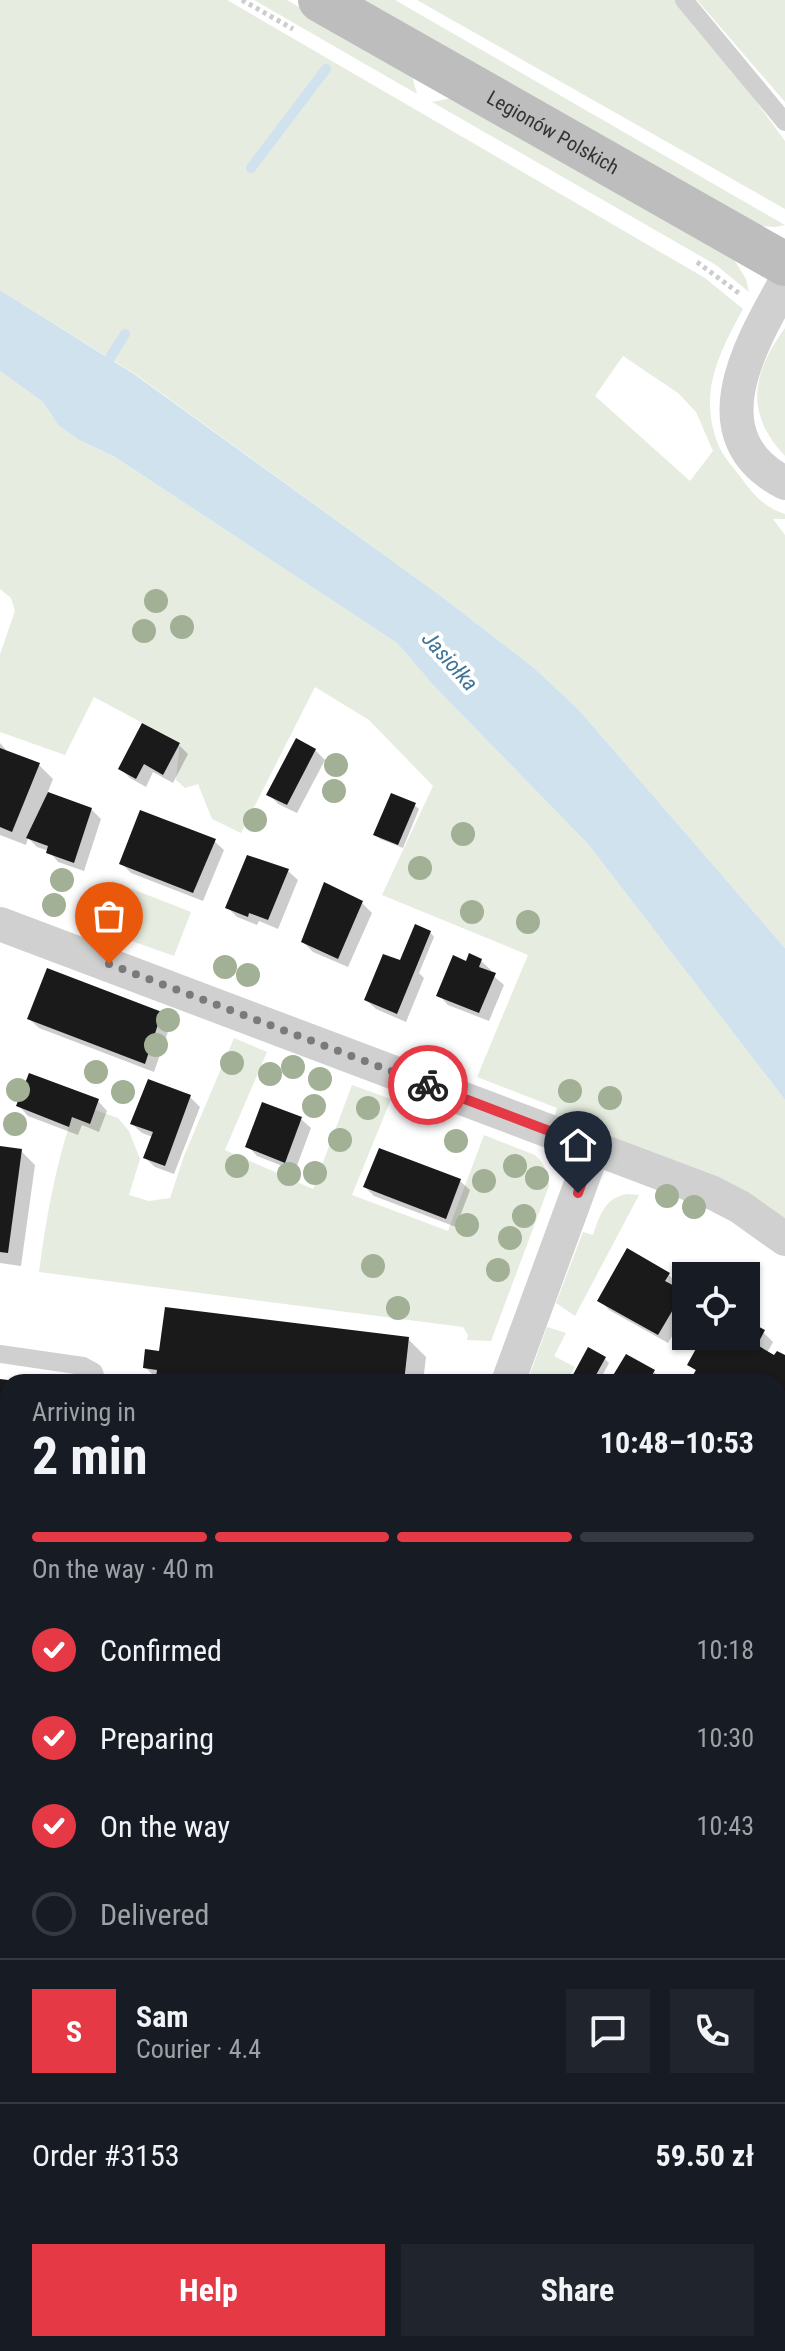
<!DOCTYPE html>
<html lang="en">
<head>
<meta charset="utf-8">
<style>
	:root { --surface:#171b24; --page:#20242c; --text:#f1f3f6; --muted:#9ea1a6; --line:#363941; --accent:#e63946 }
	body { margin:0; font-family:"Roboto Condensed",sans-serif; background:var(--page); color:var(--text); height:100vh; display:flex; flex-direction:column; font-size:30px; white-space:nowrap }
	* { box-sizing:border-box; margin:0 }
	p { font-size:26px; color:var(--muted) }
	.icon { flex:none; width:44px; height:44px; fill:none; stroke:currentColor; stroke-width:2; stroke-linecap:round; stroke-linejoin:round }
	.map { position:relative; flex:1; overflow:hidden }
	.sheet { position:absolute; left:0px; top:1374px; width:786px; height:978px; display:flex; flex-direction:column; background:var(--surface); border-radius:24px 24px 0 0; box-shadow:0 2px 6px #0004 }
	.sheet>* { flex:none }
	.controls { position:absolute; left:672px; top:1262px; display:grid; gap:16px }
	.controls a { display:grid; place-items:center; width:88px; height:88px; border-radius:0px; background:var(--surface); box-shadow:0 2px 6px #0004; font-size:40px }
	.pin { position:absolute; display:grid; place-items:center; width:68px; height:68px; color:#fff; margin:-82px -34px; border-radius:50% 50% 50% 0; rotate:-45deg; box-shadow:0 0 8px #0007 }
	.pin .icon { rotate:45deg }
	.courier { position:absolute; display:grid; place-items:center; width:80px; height:80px; margin:-40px; border:6px solid #e63946; border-radius:50%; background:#fff; color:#222; box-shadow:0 2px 10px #0007 }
	.headline em { font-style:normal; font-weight:700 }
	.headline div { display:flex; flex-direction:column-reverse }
	.headline { display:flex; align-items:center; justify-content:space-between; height:136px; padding:0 32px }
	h1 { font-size:52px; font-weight:700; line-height:60px }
	.bar { display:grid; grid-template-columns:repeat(4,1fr); gap:12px 8px; align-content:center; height:96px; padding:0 32px }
	.bar i { height:10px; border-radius:6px; background:var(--line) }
	.bar .on { background:var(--accent) }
	.bar p { grid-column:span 4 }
	.line { display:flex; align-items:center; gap:20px; padding:0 32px; border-top:2px solid var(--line) }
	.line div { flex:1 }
	.round { display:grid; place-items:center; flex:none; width:84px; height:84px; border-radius:0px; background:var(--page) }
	ol { padding:0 32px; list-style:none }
	li { display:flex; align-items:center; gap:24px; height:88px }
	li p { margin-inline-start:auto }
	li .icon { padding:8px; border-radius:50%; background:var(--accent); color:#fff; stroke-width:4 }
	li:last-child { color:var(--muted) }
	li i { width:44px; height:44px; border:4px solid var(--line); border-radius:50% }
	.button { display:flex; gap:16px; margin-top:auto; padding:16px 32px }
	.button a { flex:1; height:92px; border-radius:0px; background:var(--accent); color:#fff; font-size:32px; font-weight:700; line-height:92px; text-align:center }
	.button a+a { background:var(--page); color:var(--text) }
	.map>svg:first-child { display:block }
	.green { fill:#e6ecdf; fill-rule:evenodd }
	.water { fill:#cfe2ee }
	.shadow { fill:#0003 }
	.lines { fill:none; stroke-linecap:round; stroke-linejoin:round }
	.stream { stroke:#cfe2ee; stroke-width:10 }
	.building { fill:#1a1a1a }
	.path { stroke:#cdcdcd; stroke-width:5; stroke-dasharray:4 4; stroke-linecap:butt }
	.lane { stroke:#d0d0d0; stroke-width:18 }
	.street { stroke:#d0d0d0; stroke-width:34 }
	.secondary { stroke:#bdbdbd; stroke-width:44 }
	.tree { fill:#a2b095 }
	.done { stroke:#7a7a7a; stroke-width:8; stroke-dasharray:0 14.4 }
	.route { stroke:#e63946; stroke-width:10 }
	.labels { text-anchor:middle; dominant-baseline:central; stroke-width:8; stroke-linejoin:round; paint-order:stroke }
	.street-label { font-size:20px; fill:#333; stroke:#fff }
	.water-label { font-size:22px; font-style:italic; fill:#3f7597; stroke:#fff }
</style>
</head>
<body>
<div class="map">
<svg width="785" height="2351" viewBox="0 0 785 2351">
	<rect width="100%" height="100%" fill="#fff"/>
	<g class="green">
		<path d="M0 0H227L705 278 743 309C719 353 698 393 718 444 722 455 732 466 739 475 752 493 763 507 785 514V519H773L785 535V948L578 709 534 668 441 596 135 374 0 290ZM623 356 678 393 696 412 713 451 690 481 595 396Z"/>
		<path d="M254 0H287L411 72 417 94Z"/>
		<path d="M364 0H395L785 225 775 227 759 226Z"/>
		<path d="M417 0H675L744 85 785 141V209Z"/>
		<path d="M697 0H785V102Z"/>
		<path d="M457 97 733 258 746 279 749 292 716 265 432 102Z"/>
		<path d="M785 328V456C744 413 752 373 785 328Z"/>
		<path d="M0 371 43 402 58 425 79 440 115 457 397 643 435 687 588 844 785 1100V1219L765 1204 555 1116 557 1108 477 1077 528 955 382 895 433 786 369 720 315 687 241 833 212 819 198 784 185 788 176 780 180 743 94 697 65 755 0 732V654L15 611 11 598 0 589Z"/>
		<path d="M112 881 191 912 174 956 106 932 102 914Z"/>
		<path d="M234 1038 267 1052 225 1150 313 1189 352 1085 391 1099 352 1195 448 1231 484 1135 535 1155C545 1164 548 1173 549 1186L491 1341 467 1340 468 1335 463 1327 39 1272C46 1218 55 1168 72 1117L95 1110 118 1118 129 1131 140 1159 129 1195 149 1201 170 1198 184 1156Z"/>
		<path d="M628 1194 639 1195 575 1316 556 1303 583 1232 593 1235C600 1215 605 1197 628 1194Z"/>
		<path d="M547 1327 566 1333 554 1356 575 1367 566 1382H527Z"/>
		<path d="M778 1571 785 1572V2077L778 2078Z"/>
		<path d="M778 2299 780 2308H785V2351H469V2344H778Z"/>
	</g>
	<path class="water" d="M0 290 134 374 441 596 534 668 578 709 785 948V1100L588 844 435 687 397 643 115 457 79 440 58 425 43 402 0 371Z"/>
	<g class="shadow">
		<path d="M0 743 6 750 5 752 39 765 53 779 47 794 91 809 101 819 84 871 58 862 49 851 37 847 28 838 26 845 0 835Z"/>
		<path d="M179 745 188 754 173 783 153 772 146 787 130 778 120 768Z"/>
		<path d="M315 750 325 760 297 813 278 804 269 794Z"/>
		<path d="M414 805 419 809 403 848 380 839 376 835Z"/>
		<path d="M214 841 224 850 203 901 131 873 121 863Z"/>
		<path d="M248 858 288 871 298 880 278 929 259 921 257 925 237 917 227 907Z"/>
		<path d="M362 903 372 913 348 967 313 952 303 942Z"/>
		<path d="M430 932 434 937 419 973 424 978 406 1022 376 1009 366 1000Z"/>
		<path d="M481 961 491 970 490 973 504 985 489 1021 448 1005 439 995 467 963Z"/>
		<path d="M161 1014 171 1023 154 1072 39 1028 29 1019Z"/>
		<path d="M190 1097 200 1107 174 1174 155 1167 145 1158 153 1137 142 1133 132 1124Z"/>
		<path d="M98 1101 107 1111 99 1132 82 1125 78 1135 28 1116 19 1106Z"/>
		<path d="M301 1119 311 1128 295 1171 257 1156 248 1146Z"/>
		<path d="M0 1148 21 1151 35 1165 21 1266 0 1263Z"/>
		<path d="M460 1181 470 1190 456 1227 374 1196 365 1187Z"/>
		<path d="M668 1274 678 1284 675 1289 686 1297V1313L668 1343 609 1310 600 1300Z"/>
		<path d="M746 1322 763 1332 773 1342 767 1353 785 1358V1421L778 1417V1382H691L697 1372 690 1365 706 1336H746Z"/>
		<path d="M408 1339 426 1357 423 1382H143L158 1380 145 1367 161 1353Z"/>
		<path d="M605 1359 609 1363 599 1382H572Z"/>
		<path d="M654 1372 658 1376 655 1382H621L615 1377Z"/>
		<path d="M0 1381 11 1382H8V1610L0 1609Z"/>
		<path d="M0 1950 8 1953V2060L0 2126Z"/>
		<path d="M778 2121 785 2122V2244H778Z"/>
		<path d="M0 2191 8 2192V2257H0Z"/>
	</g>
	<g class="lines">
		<g class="stream">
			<path d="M251 168 326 69"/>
			<path d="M103 369 125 334"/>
		</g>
	</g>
	<g class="building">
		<path d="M142 723 180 743 163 775 144 764 136 779 118 769Z"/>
		<path d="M296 738 316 749 287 805 266 795Z"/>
		<path d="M0 748 40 763 12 832 0 827Z"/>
		<path d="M48 792 92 808 74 863 46 853 48 846 26 838Z"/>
		<path d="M391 793 416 803 398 845 373 835Z"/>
		<path d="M140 810 216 839 193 893 119 864Z"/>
		<path d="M247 855 289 869 268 920 249 913 248 917 225 908Z"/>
		<path d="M324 882 363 901 338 959 301 942Z"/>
		<path d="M415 924 431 931 397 1014 364 1000 383 954 400 960Z"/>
		<path d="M469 953 482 959 479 967 496 973 479 1013 436 996 453 955 466 961Z"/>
		<path d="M47 968 162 1012 145 1064 27 1019Z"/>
		<path d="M29 1073 99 1099 90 1124 72 1117 69 1127 16 1106Z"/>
		<path d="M148 1079 191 1095 165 1166 143 1158 153 1132 130 1124Z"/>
		<path d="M262 1102 302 1117 285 1163 245 1147Z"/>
		<path d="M0 1146 22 1149 8 1253 0 1252Z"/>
		<path d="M379 1148 461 1179 446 1219 363 1187Z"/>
		<path d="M627 1248 670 1273 665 1281 684 1291 658 1335 597 1301Z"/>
		<path d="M165 1307 409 1337 404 1382H139L150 1376 156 1377 157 1370 143 1368 145 1349 159 1351Z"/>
		<path d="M746 1320 765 1330 757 1345 774 1355 777 1351 785 1355V1418L778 1414V1382H689L696 1370 687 1365 703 1336H746Z"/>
		<path d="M588 1347 606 1357 592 1382H569Z"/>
		<path d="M626 1354 655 1370 648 1382H621L612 1377Z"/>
		<path d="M0 1379 8 1380V1596L0 1595Z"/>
		<path d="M782 1524 785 1525V1561L778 1558V1535Z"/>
		<path d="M0 1692 8 1693V1713H0Z"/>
		<path d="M778 2119 785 2120V2228H778Z"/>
		<path d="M0 2189 8 2190V2243L0 2242Z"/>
	</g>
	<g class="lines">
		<g class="path">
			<path d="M242 0 293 29"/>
			<path d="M697 262 740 294"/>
		</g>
		<g class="lane">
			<path d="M684 0 785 122"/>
			<path d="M0 1354 83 1366 94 1372 97 1382"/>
			<path d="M0 1900 8 1903"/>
			<path d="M0 2162 8 2163"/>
		</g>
		<g class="street">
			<path d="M785 283C750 345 696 437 785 483"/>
			<path d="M0 924 713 1193 740 1207 785 1239"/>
			<path d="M508 1382 594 1148"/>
			<path d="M0 1653 8 1654"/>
			<path d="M441 2351V2344"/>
		</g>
		<path class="secondary" id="s1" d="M320 0 785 264"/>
	</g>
	<g class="tree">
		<circle cx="156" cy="601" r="12"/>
		<circle cx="182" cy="627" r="12"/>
		<circle cx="144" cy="631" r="12"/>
		<circle cx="336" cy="765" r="12"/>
		<circle cx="334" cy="791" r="12"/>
		<circle cx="255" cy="820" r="12"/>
		<circle cx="463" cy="834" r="12"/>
		<circle cx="420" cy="868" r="12"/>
		<circle cx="62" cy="880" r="12"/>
		<circle cx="54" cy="905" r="12"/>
		<circle cx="472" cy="912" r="12"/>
		<circle cx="528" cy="922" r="12"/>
		<circle cx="225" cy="967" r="12"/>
		<circle cx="248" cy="975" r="12"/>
		<circle cx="168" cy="1020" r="12"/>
		<circle cx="156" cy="1045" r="12"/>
		<circle cx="232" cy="1063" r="12"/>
		<circle cx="293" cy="1067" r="12"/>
		<circle cx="96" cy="1072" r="12"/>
		<circle cx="270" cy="1074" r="12"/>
		<circle cx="320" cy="1079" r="12"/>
		<circle cx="18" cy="1090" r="12"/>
		<circle cx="570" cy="1091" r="12"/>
		<circle cx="123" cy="1092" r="12"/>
		<circle cx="610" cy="1098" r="12"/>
		<circle cx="314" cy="1106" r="12"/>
		<circle cx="368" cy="1108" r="12"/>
		<circle cx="15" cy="1124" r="12"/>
		<circle cx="340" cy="1140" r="12"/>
		<circle cx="456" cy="1141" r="12"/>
		<circle cx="237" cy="1166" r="12"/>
		<circle cx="515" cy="1166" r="12"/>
		<circle cx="315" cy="1173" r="12"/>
		<circle cx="289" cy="1174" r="12"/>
		<circle cx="537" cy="1178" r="12"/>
		<circle cx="484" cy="1181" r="12"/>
		<circle cx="667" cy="1196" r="12"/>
		<circle cx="694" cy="1207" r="12"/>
		<circle cx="524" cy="1216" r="12"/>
		<circle cx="467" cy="1225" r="12"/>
		<circle cx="510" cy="1238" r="12"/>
		<circle cx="373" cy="1266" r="12"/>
		<circle cx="498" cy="1270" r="12"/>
		<circle cx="398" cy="1308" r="12"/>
	</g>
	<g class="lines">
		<path class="done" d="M109 964 428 1085"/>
		<path class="route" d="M428 1085 594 1148 578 1193"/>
	</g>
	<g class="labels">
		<g class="street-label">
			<text stroke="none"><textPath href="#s1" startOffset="268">Legionów Polskich</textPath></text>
		</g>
		<g class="water-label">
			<text transform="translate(450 661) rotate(48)">Jasiołka</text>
		</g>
	</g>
</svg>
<div class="controls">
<a><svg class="icon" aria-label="locate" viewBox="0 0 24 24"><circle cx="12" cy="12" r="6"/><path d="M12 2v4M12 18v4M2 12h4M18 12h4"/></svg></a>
</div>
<div class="pin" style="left:109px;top:964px;background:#ea580c"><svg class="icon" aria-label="bag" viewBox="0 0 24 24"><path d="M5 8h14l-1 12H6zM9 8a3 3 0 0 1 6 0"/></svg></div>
<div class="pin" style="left:578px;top:1193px;background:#1f2937"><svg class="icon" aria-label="home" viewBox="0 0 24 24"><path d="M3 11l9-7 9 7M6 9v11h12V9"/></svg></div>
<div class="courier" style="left:428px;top:1085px"><svg class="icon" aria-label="bike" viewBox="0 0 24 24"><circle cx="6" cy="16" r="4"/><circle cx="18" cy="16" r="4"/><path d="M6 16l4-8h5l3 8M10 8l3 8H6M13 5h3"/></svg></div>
<section class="sheet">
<div class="headline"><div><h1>2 min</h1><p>Arriving in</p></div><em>10:48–10:53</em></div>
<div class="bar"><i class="on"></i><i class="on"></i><i class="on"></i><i></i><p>On the way · 40 m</p></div>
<ol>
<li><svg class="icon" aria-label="check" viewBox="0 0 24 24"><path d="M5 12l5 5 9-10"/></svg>Confirmed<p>10:18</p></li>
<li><svg class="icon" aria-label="check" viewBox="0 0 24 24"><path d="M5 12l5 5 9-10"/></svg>Preparing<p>10:30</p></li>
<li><svg class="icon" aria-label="check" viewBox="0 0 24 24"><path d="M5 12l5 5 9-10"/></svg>On the way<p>10:43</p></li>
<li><i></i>Delivered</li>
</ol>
<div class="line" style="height:144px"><b class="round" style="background:var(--accent);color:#fff">S</b><div><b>Sam</b><p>Courier · 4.4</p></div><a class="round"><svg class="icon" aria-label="chat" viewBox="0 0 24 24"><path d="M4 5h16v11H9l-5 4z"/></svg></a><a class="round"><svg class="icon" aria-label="phone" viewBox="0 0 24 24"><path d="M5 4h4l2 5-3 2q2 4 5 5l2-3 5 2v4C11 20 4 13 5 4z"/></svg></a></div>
<div class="line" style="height:104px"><div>Order #3153</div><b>59.50 zł</b></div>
<div class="button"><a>Help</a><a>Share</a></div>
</section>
</div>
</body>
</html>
